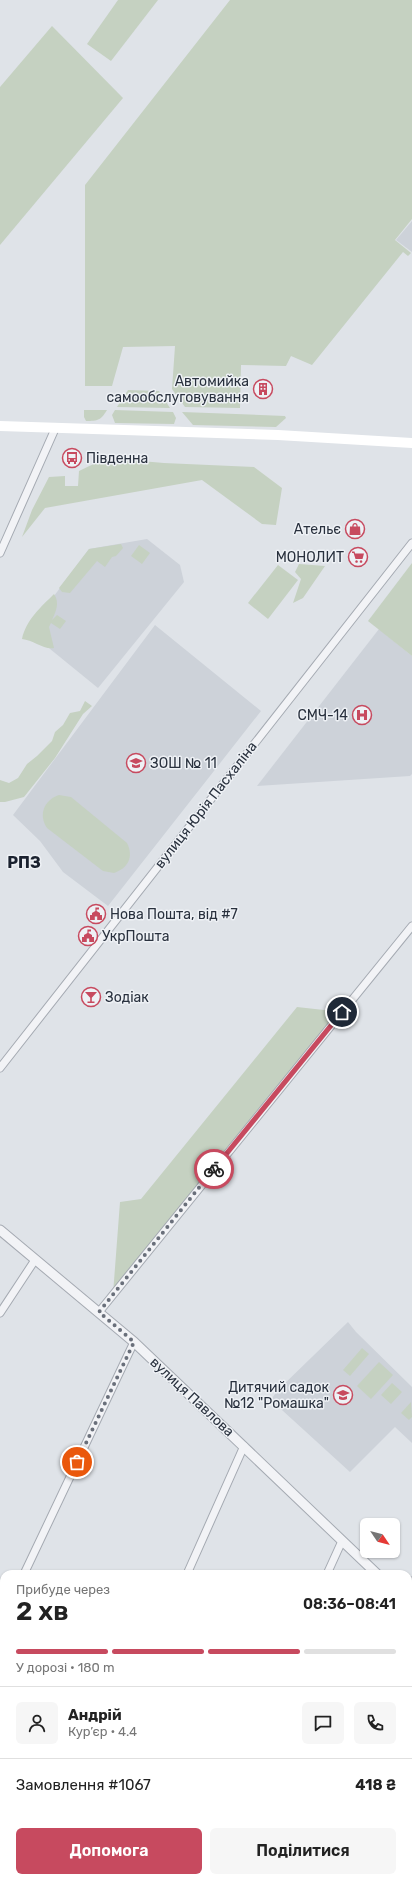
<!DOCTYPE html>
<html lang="uk">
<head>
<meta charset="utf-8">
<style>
	:root { --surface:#fff; --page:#f6f6f6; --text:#222; --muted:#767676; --line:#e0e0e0; --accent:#c74a5f }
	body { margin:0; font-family:Rubik,sans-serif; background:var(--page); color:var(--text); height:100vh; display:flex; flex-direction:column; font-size:15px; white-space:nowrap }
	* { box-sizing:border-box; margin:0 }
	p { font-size:13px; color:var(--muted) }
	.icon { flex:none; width:22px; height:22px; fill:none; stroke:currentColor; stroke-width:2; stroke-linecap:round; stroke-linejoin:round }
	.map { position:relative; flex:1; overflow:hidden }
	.details { position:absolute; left:0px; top:1570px; width:412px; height:312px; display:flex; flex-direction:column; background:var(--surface); border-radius:12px 12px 0 0; box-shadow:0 1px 3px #0004 }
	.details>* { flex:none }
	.needle { width:26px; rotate:125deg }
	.controls { position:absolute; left:360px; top:1518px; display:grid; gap:8px }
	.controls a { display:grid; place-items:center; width:40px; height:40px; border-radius:6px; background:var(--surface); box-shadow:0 1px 3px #0004; font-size:20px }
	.pin { position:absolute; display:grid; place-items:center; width:34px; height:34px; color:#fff; margin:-17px; border:2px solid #fff; border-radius:50%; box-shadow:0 1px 4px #0007 }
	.courier { position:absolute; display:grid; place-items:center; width:40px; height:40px; margin:-20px; border:3px solid #c74a5f; border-radius:50%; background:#fff; color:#222; box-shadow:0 1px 5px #0007 }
	.summary em { font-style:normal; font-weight:600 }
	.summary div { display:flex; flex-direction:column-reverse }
	.summary { display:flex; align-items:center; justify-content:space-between; height:68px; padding:0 16px }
	h1 { font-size:26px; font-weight:600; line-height:30px }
	.bar { display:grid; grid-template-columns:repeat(4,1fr); gap:6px 4px; align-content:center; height:48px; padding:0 16px }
	.bar i { height:5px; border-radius:3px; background:var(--line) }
	.bar .active { background:var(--accent) }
	.bar p { grid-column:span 4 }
	.line { display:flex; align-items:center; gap:10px; padding:0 16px; border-top:1px solid var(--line) }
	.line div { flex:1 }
	.round { display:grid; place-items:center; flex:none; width:42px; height:42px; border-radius:6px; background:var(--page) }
	.primary-button { display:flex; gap:8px; margin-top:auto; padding:8px 16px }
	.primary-button a { flex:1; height:46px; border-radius:6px; background:var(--accent); color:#fff; font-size:16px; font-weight:600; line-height:46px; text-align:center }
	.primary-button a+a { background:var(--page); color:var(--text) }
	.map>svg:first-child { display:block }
	.built { fill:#cdd2d9 }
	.green { fill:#c5d1c1 }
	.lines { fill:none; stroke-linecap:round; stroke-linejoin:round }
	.minor-casing { stroke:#a5aab2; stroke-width:9 }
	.tertiary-casing { stroke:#a5aab2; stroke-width:11 }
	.minor { stroke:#f2f3f6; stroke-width:7 }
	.tertiary { stroke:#f2f3f6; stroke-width:9 }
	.secondary { stroke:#fff; stroke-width:10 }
	.rail-casing { stroke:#798290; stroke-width:3.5 }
	.rail { stroke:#eef1f5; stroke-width:2; stroke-dasharray:6; stroke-linecap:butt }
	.done { stroke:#696f7a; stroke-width:4; stroke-dasharray:0 7.2 }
	.route { stroke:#c74a5f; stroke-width:5 }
	.labels { text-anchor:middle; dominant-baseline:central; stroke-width:3; stroke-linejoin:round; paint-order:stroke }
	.poi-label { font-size:14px; fill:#29313e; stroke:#eef1f5; text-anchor:end }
	.street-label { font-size:14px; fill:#29313e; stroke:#eef1f5 }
	.quarter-label { font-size:16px; font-weight:bold; fill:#1b222f; stroke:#eef1f5 }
</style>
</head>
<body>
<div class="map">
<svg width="412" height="1882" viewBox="0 0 412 1882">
	<rect width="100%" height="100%" fill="#dfe3e8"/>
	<g class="built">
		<path d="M412 221V252L396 240Z"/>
		<path d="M147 539 180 565 184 582 98 688 28 631 89 549Z"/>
		<path d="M155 625 261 711 108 906 63 872 40 841 13 815Z"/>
		<path d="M379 629 412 656V774L410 776 257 786Z"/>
		<path d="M348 1322 356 1332 412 1387V1443L395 1427 350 1472 271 1400 277 1391Z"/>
		<path d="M412 1762V1820L408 1822V1764Z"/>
	</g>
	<g class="green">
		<path d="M118 0H158L111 61 87 44Z"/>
		<path d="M230 0H412V219L395 240 411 253 408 256 403 252 312 365 291 356 286 366 241 365 240 408 185 407 172 389 175 346 123 347 112 386H85V185Z"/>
		<path d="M52 26 123 98 0 245V87Z"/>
		<path d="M128 390 159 391 170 408 117 407Z"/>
		<path d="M84 410H107C101 420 98 421 86 421L84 417Z"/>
		<path d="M115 410 173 412 176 418 174 424 115 423 112 415Z"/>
		<path d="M182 412 285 416 286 418 276 427 193 425Z"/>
		<path d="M106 458 164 463 254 467 282 488 276 525 262 524 202 480 45 508 22 537 32 510 49 477 65 476V486H78L79 471Z"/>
		<path d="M121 544 123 548 116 556 112 557 105 567 97 561 70 593 62 592 59 588 89 549Z"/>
		<path d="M139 545 150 553 142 564 131 556Z"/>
		<path d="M412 563V656L368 621Z"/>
		<path d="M299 564 325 566 303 598 293 603 301 579 295 572Z"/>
		<path d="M278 565 298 580 268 619 248 603Z"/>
		<path d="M54 594C60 603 56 611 52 620L57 615 66 621 60 629 51 623 49 627 54 648C44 650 33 640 22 639 26 620 41 607 54 594Z"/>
		<path d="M85 701 92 706 83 714 55 758 24 797 5 802H0V780L9 783 18 778 27 764 37 756 52 741 55 732 63 725 70 713 80 711Z"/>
		<path d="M59 795 71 797 127 843C134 857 128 868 114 873L103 871 47 828C38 815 44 800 59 795Z"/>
		<path d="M297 1007 342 1012 113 1294 120 1202 141 1199Z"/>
		<path d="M362 1348 369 1354 350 1376 343 1370Z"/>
		<path d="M379 1362 393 1375 371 1399 357 1386Z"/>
		<path d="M392 1383 402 1392 391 1404 381 1395Z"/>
		<path d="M411 1402 412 1417 409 1420 401 1413Z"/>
	</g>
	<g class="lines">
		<defs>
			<g id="minor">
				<path d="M0 553 55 429"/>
				<path d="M0 1068 412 543"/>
				<path d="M99 1312 412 926"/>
				<path d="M0 1313 35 1260"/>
				<path d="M24 1574 134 1342"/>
				<path d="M187 1574 244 1446"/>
				<path d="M327 1574 342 1541"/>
				<path d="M408 1586 412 1581"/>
				<path d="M0 1627 4 1618"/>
			</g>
			<g id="tertiary">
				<path d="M0 1230 134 1342 377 1574"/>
				<path d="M408 1605 412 1609"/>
			</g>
		</defs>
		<use href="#minor" class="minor-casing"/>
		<use href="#tertiary" class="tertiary-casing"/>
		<use href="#minor" class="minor"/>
		<use href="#tertiary" class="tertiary"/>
		<g class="secondary">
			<path d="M0 426 278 435 412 443"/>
			<path d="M408 1735 412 1734"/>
			<path d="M40 1882 50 1878"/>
		</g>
		<defs>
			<g id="rail">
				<path d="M408 1855 412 1853"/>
				<path d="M337 1882 346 1878"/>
				<path d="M351 1882 359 1878"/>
			</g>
		</defs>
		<use href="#rail" class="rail-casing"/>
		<use href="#rail" class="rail"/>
	</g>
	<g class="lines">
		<path class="done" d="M77 1462 134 1342 99 1312 214 1169"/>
		<path class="route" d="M214 1169 342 1012"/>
	</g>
	<defs>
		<symbol id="building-ring" viewBox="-11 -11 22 22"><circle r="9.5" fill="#eef1f5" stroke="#c74a5f" stroke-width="1.5"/><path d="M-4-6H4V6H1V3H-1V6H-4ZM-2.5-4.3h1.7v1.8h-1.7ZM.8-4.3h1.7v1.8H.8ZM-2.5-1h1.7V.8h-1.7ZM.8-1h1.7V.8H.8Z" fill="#c74a5f"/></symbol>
		<symbol id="bus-ring" viewBox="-11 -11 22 22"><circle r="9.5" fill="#eef1f5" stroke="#c74a5f" stroke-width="1.5"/><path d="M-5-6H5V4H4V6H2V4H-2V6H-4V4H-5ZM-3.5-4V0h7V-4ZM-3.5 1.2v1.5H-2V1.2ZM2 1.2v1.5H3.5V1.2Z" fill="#c74a5f"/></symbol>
		<symbol id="shop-ring" viewBox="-11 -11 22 22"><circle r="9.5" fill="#eef1f5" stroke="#c74a5f" stroke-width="1.5"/><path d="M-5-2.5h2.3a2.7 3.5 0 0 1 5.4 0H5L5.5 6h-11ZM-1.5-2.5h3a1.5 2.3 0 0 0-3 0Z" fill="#c74a5f"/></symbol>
		<symbol id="supermarket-ring" viewBox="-11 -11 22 22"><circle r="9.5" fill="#eef1f5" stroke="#c74a5f" stroke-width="1.5"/><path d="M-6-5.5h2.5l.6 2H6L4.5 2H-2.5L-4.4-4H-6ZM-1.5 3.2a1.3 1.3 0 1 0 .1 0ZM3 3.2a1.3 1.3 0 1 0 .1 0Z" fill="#c74a5f"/></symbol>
		<symbol id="hospital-ring" viewBox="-11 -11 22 22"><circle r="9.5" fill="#eef1f5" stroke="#c74a5f" stroke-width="1.5"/><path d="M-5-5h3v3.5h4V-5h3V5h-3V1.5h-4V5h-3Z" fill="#c74a5f"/></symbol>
		<symbol id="school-ring" viewBox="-11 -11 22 22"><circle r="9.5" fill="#eef1f5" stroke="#c74a5f" stroke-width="1.5"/><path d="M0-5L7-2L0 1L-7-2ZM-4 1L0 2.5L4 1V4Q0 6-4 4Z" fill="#c74a5f"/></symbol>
		<symbol id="civic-ring" viewBox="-11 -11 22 22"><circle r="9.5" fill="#eef1f5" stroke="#c74a5f" stroke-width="1.5"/><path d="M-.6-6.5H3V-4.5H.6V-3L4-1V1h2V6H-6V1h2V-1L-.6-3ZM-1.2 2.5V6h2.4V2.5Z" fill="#c74a5f"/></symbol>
		<symbol id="bar-ring" viewBox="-11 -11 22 22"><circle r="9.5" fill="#eef1f5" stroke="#c74a5f" stroke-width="1.5"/><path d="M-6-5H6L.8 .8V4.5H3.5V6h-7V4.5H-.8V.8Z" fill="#c74a5f"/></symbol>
	</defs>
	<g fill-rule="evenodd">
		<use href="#building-ring" x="252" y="378" width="22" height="22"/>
		<use href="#bus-ring" x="61" y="447" width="22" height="22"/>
		<use href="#shop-ring" x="344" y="518" width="22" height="22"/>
		<use href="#supermarket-ring" x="347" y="546" width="22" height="22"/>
		<use href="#hospital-ring" x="351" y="704" width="22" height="22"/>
		<use href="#school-ring" x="125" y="752" width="22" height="22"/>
		<use href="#civic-ring" x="85" y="903" width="22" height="22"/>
		<use href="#civic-ring" x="77" y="925" width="22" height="22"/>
		<use href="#bar-ring" x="80" y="986" width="22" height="22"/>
		<use href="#school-ring" x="332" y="1384" width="22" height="22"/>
	</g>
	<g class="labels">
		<g class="poi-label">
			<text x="249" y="381">Автомийка<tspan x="249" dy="16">самообслуговування</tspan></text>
			<text x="86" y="458" text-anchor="start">Південна</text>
			<text x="341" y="529">Ательє</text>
			<text x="344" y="557">МОНОЛИТ</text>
			<text x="348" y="715">СМЧ-14</text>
			<text x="150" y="763" text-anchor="start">ЗОШ № 11</text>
			<text x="110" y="914" text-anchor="start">Нова Пошта, від #7</text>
			<text x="102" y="936" text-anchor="start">УкрПошта</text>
			<text x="105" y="997" text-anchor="start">Зодіак</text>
			<text x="329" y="1387">Дитячий садок<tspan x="329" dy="16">№12 "Ромашка"</tspan></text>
		</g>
		<g class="street-label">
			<text transform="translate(206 805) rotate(-52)">вулиця Юрія Пасхаліна</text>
			<text transform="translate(192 1397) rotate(43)">вулиця Павлова</text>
		</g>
		<g class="quarter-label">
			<text x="24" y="862">РПЗ</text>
		</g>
	</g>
</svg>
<div class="controls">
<a><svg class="needle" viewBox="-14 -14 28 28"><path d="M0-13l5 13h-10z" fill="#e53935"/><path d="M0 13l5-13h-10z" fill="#767676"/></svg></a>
</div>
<div class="pin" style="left:77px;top:1462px;background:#ea580c"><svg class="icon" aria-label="bag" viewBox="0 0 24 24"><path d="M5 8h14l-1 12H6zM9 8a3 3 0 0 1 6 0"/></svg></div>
<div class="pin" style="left:342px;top:1012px;background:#1f2937"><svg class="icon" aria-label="home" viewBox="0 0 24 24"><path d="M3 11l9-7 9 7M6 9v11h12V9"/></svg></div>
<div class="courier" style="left:214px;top:1169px"><svg class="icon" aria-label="bike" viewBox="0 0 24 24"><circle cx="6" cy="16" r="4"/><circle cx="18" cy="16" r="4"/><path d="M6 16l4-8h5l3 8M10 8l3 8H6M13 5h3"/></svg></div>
<section class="details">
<div class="summary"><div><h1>2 хв</h1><p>Прибуде через</p></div><em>08:36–08:41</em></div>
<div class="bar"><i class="active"></i><i class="active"></i><i class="active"></i><i></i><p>У дорозі · 180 m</p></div>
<div class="line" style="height:72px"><a class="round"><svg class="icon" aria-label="person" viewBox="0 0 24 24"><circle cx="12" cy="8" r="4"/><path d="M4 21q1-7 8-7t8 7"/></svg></a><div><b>Андрій</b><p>Кур’єр · 4.4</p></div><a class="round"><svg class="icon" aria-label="chat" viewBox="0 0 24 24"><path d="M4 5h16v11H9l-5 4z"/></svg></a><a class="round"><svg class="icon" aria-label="phone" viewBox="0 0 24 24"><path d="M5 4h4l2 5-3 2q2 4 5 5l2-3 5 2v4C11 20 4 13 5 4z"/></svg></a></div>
<div class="line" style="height:52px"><div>Замовлення #1067</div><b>418 ₴</b></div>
<div class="primary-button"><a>Допомога</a><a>Поділитися</a></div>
</section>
</div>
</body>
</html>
